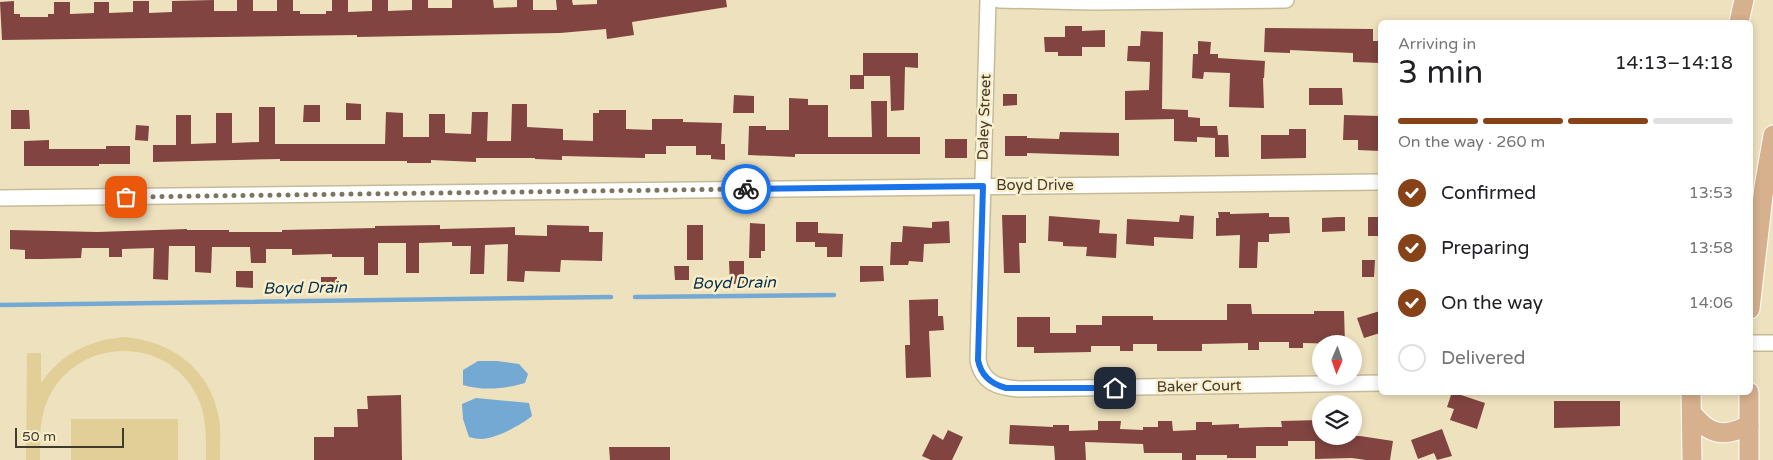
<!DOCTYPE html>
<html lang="en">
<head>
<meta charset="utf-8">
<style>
	:root { --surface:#fff; --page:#f2f2f2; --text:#202124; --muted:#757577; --line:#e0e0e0; --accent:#874218 }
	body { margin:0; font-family:"Varela Round",sans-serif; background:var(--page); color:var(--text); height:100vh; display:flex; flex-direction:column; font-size:19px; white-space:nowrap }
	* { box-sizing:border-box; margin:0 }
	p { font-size:16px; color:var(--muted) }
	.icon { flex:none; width:28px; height:28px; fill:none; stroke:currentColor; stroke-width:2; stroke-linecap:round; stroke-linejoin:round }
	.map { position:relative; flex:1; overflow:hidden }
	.drawer { position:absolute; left:1378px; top:20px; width:375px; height:375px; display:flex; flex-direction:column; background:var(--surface); border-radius:8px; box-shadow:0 2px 8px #0003 }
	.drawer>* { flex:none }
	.needle { width:32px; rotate:182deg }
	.buttons { position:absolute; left:1312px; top:335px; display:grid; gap:10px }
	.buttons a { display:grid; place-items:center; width:50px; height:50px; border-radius:50%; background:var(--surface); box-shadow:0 2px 8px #0003; font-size:25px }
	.scale { position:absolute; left:15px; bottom:12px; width:109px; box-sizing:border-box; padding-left:5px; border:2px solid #403b2d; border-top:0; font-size:14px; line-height:18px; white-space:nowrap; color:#403b2d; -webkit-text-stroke:4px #fbeecb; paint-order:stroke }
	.pin { position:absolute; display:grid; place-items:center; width:42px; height:42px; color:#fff; margin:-21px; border-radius:10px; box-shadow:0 2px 8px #0006 }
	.courier { position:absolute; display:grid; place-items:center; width:50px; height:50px; margin:-25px; border:4px solid #1a73e8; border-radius:50%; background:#fff; color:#222; box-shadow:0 1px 6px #0007 }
	.summary em { font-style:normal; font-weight:600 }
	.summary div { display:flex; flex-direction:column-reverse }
	.summary { display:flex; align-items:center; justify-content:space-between; height:85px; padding:0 20px }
	h1 { font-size:32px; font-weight:600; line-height:38px }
	.bar { display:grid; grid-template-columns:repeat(4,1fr); gap:8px 5px; align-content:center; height:60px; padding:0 20px }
	.bar i { height:6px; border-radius:4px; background:var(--line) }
	.bar .current { background:var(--accent) }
	.bar p { grid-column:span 4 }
	ol { padding:0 20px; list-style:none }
	li { display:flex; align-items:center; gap:15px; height:55px }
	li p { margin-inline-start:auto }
	li .icon { padding:5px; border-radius:50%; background:var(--accent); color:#fff; stroke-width:4 }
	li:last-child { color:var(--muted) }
	li i { width:28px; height:28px; border:2px solid var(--line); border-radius:50% }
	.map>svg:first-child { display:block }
	.green { fill:#e2ce97 }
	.water { fill:#74a9d4 }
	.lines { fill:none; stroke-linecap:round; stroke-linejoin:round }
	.stream { stroke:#74a9d4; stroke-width:4.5 }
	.building { fill:#814440 }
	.minor-casing { stroke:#c6ba98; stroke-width:18 }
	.major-casing { stroke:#fff; stroke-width:21 }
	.minor { stroke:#fff; stroke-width:15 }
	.major { stroke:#d7b08d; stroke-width:19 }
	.done { stroke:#7d7560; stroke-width:5; stroke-dasharray:0 9 }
	.route { stroke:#1a73e8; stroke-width:6 }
	.labels { text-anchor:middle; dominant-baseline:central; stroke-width:5; stroke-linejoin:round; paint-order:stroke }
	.street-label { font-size:15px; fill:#403b2d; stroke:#fbeecb }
	.water-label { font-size:16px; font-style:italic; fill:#07324f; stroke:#fbeecb }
</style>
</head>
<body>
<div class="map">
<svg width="1773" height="460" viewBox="0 0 1773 460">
	<rect width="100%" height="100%" fill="#eee1be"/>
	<g class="green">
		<path d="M124 337C171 341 210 368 219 418 221 431 220 446 220 460H206C206 438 207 416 197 396 165 331 68 338 45 407 39 424 40 442 40 460H26L27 353H41V383C61 354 89 340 124 337Z"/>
		<rect x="71" y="419" width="107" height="41"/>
	</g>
	<g class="water">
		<path d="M478 361H497L519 364 528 374 525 383C503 389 485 391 463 385V370Z"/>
		<path d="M476 398 529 403 532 416C521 425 495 439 481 439 478 439 473 438 469 437L463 419 462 404Z"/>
	</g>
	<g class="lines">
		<g class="stream">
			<path d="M635 297 834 295"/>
			<path d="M0 305 611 297"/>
		</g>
	</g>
	<g class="building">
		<path d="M214 0V11H237V0H253V11H277V0H293V11H300V14H326V11H332V0H348V12L372 11V0H388V11L412 10V0H428V8H452V0H493L494 8 517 7V0H533V10H557L556 0H572L573 5 597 4V0H726L727 7 632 22 634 35 607 39 606 29 560 33 357 37V35L2 40 0 2 14 1V14H20V17H48V14H54V2H70V14L94 13V2H109V13L133 12V1H149V13L172 12V1Z"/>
		<path d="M1065 26H1082V31L1105 30V47H1082V56H1058V52H1045L1044 37H1065Z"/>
		<path d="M1265 28 1373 29V41H1380V63L1353 62V53L1290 50V53L1264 52Z"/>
		<path d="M1141 31 1163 32 1162 109 1188 110V117L1200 118V126H1217L1218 135H1228L1229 157H1215V138L1197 137V142L1174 141V119L1125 120V91L1149 90 1150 62 1127 61 1128 46H1140Z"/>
		<path d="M1198 41 1211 42 1210 54H1218V58L1265 61 1264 78H1263L1264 108 1229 107 1230 73 1204 72 1203 79 1192 78 1193 54H1198Z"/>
		<path d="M863 53H918V68L905 67 904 110 891 111 890 76H864V89H850V75H863Z"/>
		<path d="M1309 88H1342L1343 105H1309Z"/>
		<path d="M1003 94H1017V105L1003 106Z"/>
		<path d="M734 95 754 96V113H733Z"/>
		<path d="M789 98 808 99V105H828V137H872L871 101H887V137H920V154H795V157L748 155 749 126H766V130H789Z"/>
		<path d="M346 103 361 104V120H346Z"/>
		<path d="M512 104H527V127L563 129V140L593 141V113H599V110H626V129L652 130V119H683V122L722 123 721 144H725V160L711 159V155H696V146H666V154H645V158L562 156V160L535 159V158H476V162L431 160V163H407V161H280V159L153 162V145H176V115H191V144L216 143V113H232V143L259 142V107H275V144H385L386 112 403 113V137H429V114H445V133L471 134 472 112H488L487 141H511Z"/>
		<path d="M304 105H320V122H303Z"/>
		<path d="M11 110H29L30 129H11Z"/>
		<path d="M1344 115 1380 116V151L1358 150V140H1343Z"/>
		<path d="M136 125 149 126 148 141 135 140Z"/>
		<path d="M1289 129H1306V158L1261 159V135H1289Z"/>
		<path d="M1060 132 1119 133V156L1027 153V156H1005V136H1027V138L1059 139Z"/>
		<rect x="945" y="139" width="22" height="19"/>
		<path d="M49 140V149H106V146H130V164H99V166H24V141Z"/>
		<path d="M1218 212H1230V214L1269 213V217H1289L1290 233 1269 234V242H1258L1257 268H1239L1240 235 1216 236V218H1219Z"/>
		<path d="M1002 215H1026V243H1019L1020 273H1004Z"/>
		<path d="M1180 215 1194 216 1193 239 1154 237V246L1126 244 1127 219 1179 222Z"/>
		<path d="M1049 216 1100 220 1099 233 1117 234 1116 258 1086 256 1087 247 1063 246V242L1048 241Z"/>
		<path d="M1338 217H1345V231L1322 232V218Z"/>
		<rect x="1368" y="217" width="12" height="19"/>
		<path d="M949 221 950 243 924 244 923 262 909 261 908 265H890L891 242H902L903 226 932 228V222Z"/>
		<path d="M796 222H818V233L843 234 842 257H827V247H815V242H796Z"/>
		<path d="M750 223 765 224V251H761V258H749Z"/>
		<path d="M440 225V229L515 227V235L547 236V225L589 226V232H603L602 261 561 260 560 272 525 271 524 282 507 281 508 244 485 245 484 274H470L471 246H452V242L419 243V273H406V243H378V275H364V257H332V254L292 255V249H266V263H251L250 247H212L211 273 195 272V246H169L168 280 153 279 154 248 122 249V257H109V248H82L81 258 43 259H25V250L10 249V230L97 232 187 229V230H229V232H282V230L375 228V226Z"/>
		<rect x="687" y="225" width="16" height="35"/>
		<path d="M1362 260H1375L1374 277H1362Z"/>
		<path d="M729 261H744V284H730Z"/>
		<path d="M674 266H689V280H675Z"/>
		<path d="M860 266H883L884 281 860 282Z"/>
		<path d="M236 271H253V288L236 287Z"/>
		<rect x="321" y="277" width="16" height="13"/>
		<path d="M938 299V316H943L944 330 929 331 931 377 906 378 905 345H910L909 300Z"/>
		<path d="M1227 304H1251L1252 314H1314V311H1344L1345 344 1303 343V348H1289V342H1259V350H1248V343L1202 344V351H1157V344H1133V351H1120V346H1091V352L1040 353H1034V347H1017V317H1050V333H1076V325H1102V316H1153V320H1227Z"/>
		<path d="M1380 311V333L1364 338 1357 318Z"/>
		<path d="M1452 392 1485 403 1477 429 1450 420 1454 409 1447 407Z"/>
		<path d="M401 395 402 460H314V437H334V427H358L357 409H368L367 396Z"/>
		<path d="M1554 401H1620V426L1554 428Z"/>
		<path d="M1321 420V436H1360L1393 441 1390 460H1366L1352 458 1315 459V441H1288V446H1256V458H1227V455H1196V460H1182V453H1144L1143 444 1085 442 1086 460H1055L1054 446 1009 444 1010 425 1053 427V425H1069V431L1098 430V421H1121L1120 429 1143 430V427H1158V421H1172L1173 431 1196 430V422H1212V425L1239 424V428L1268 427H1282L1281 421Z"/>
		<path d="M1442 429 1452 456 1437 460 1434 453 1418 459 1411 440Z"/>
		<path d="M948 430 963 437 952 460H931L922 456 933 434 943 440Z"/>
		<path d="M609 447H670V460H610Z"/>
	</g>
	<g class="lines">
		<defs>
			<g id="minor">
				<path d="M988 0 978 360C982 383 999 388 1020 389L1380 383"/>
				<path d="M999 0 1093 2 1286 0"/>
				<path d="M0 198 1380 182"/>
				<path d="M1750 343H1773"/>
			</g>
			<g id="major">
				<path d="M1739 22 1744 0"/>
				<path d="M1750 309 1764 187 1773 135"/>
				<path d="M1691 392 1692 460"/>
				<path d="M1749 392V460"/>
				<path d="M1692 413C1709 435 1724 438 1749 425"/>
			</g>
		</defs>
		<use href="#minor" class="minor-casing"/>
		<use href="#major" class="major-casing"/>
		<use href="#minor" class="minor"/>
		<use href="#major" class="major"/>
	</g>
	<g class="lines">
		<path class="done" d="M126 197 746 189"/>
		<path class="route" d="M746 189 983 186 978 360C981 376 991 384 1006 388H1115"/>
	</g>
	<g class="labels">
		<g class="street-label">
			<text transform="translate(984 117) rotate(-88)">Daley Street</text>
			<text x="1035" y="185">Boyd Drive</text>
			<text transform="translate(1199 386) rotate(-1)">Baker Court</text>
		</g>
		<g class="water-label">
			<text transform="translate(734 283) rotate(-1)">Boyd Drain</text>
			<text transform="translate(305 288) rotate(-1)">Boyd Drain</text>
		</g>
	</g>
</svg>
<div class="buttons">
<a><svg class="needle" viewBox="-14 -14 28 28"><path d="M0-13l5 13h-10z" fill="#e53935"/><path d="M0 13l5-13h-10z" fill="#757577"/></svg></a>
<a><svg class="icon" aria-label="layers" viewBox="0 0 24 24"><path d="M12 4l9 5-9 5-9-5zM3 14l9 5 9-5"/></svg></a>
</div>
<div class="scale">50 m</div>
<div class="pin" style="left:126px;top:197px;background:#ea580c"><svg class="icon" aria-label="bag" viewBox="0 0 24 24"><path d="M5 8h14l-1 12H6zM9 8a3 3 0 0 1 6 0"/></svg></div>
<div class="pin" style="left:1115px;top:388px;background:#1f2937"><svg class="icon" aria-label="home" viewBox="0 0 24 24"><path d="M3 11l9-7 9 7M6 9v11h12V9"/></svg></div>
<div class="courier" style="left:746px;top:189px"><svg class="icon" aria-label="bike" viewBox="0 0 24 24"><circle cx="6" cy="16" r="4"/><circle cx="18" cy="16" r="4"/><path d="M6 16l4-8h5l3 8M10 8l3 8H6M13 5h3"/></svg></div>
<section class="drawer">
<div class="summary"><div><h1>3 min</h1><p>Arriving in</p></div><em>14:13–14:18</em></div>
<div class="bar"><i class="current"></i><i class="current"></i><i class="current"></i><i></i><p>On the way · 260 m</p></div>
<ol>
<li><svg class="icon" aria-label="check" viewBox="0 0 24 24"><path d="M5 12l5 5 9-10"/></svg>Confirmed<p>13:53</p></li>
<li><svg class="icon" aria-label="check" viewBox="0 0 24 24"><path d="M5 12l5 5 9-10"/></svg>Preparing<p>13:58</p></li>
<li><svg class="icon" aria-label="check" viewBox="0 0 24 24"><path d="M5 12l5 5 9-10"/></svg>On the way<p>14:06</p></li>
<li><i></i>Delivered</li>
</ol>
</section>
</div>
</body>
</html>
